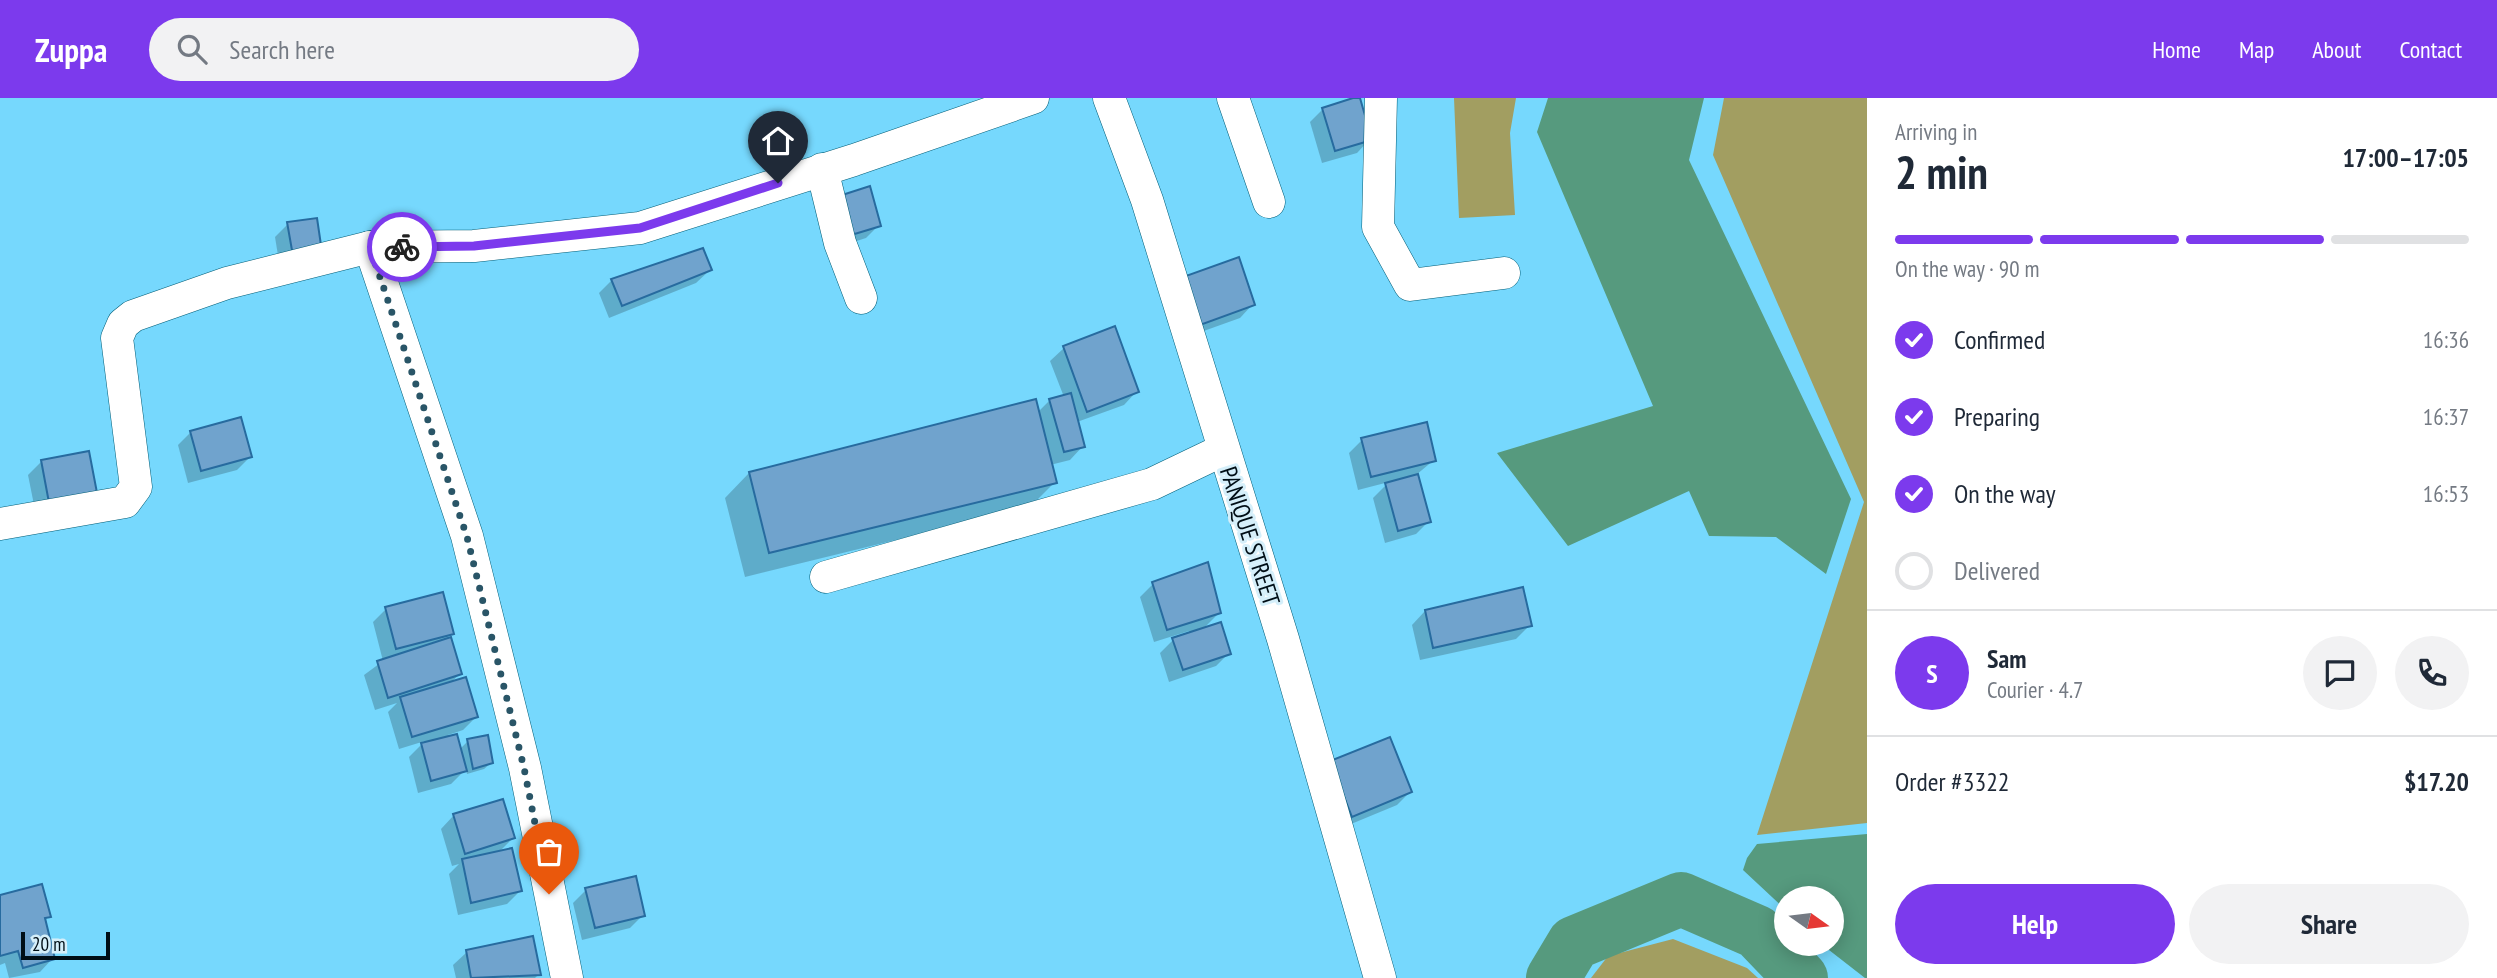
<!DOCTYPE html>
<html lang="en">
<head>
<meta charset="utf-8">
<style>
	:root { --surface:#fff; --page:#f2f2f3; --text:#1f2937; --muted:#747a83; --line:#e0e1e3; --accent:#7c3aed }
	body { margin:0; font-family:"PT Sans Narrow",sans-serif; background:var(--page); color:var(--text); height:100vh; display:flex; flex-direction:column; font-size:26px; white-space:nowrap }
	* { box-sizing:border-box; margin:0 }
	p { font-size:23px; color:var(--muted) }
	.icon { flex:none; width:38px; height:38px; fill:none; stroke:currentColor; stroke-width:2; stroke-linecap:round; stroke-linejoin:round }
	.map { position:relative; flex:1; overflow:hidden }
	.side { display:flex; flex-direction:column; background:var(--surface); width:630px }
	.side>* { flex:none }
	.needle { width:46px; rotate:104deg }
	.fabs { position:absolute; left:1774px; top:788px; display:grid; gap:14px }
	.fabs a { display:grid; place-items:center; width:70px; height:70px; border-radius:50%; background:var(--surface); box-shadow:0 4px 18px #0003; font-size:35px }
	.scale { position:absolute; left:21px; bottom:18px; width:89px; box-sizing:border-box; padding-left:7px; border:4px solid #000e16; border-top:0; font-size:19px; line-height:24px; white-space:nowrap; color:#000e16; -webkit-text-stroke:5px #d5effa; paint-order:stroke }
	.pin { position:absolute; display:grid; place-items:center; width:60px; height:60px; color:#fff; margin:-72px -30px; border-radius:50% 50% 50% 0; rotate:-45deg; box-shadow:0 0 7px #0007 }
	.pin .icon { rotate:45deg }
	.courier { position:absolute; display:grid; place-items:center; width:70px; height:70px; margin:-35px; border:5px solid #7c3aed; border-radius:50%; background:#fff; color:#222; box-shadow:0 2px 9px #0007 }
	.summary em { font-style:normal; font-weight:700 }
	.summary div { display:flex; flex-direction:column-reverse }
	.summary { display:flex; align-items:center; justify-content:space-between; height:119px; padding:0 28px }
	h1 { font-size:46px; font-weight:700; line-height:52px }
	.bar { display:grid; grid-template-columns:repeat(4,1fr); gap:10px 7px; align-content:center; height:84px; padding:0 28px }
	.bar i { height:9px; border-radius:5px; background:var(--line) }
	.bar .on { background:var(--accent) }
	.bar p { grid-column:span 4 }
	.line { display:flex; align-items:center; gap:18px; padding:0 28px; border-top:2px solid var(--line) }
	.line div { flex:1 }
	.round { display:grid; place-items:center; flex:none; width:74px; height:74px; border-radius:37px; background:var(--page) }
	ol { padding:0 28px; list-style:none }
	li { display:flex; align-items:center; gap:21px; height:77px }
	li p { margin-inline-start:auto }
	li .icon { padding:7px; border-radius:50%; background:var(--accent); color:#fff; stroke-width:4 }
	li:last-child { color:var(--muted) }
	li i { width:38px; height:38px; border:4px solid var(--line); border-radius:50% }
	.primary-button { display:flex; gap:14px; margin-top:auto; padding:14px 28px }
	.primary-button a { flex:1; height:80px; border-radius:42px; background:var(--accent); color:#fff; font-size:28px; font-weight:700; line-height:80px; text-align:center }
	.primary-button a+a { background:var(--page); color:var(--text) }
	header { display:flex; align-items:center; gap:42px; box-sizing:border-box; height:98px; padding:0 35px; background:var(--accent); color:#fff }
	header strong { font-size:33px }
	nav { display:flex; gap:38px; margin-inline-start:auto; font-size:24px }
	.search { width:490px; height:63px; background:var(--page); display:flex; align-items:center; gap:18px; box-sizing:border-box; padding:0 24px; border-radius:38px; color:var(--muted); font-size:26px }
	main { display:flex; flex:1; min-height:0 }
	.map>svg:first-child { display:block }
	.forest { fill:#a29e61 }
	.water { fill:#569a7e }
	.shadow { fill:#0003 }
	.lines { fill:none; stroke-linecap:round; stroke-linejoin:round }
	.river { stroke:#569a7e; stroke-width:54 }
	.building { fill:#70a3cd; stroke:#276b9f; stroke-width:2 }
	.minor-casing { stroke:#005d77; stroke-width:33 }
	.minor { stroke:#fff; stroke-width:32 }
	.done { stroke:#295567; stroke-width:7; stroke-dasharray:0 12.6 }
	.route { stroke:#7c3aed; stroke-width:9 }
	.labels { text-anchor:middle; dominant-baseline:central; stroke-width:6; stroke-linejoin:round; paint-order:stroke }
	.street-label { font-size:24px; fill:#000e16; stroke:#d5effa }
</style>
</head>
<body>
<header>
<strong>Zuppa</strong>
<div class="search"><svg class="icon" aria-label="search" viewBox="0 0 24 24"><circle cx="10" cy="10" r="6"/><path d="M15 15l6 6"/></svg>Search here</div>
<nav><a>Home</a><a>Map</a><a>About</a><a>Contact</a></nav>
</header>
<main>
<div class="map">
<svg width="1867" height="880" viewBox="0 0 1867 880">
	<rect width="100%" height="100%" fill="#76d8fd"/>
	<g class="forest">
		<path d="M1454 0H1516L1510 35 1515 117 1459 120Z"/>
		<path d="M1724 0H1867V725L1757 737 1864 404 1713 57Z"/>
		<path d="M1673 841 1747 870 1758 880H1591L1608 858Z"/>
	</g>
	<g class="water">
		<path d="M1548 0H1704L1689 62 1851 401 1826 476 1776 439 1709 438 1689 393 1568 448 1497 355 1653 308 1537 34Z"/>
		<path d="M1867 736V880H1865L1820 845H1832V800H1787V813L1743 772 1747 760 1757 746Z"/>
	</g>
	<g class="shadow">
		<path d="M1323 11 1370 41 1357 55 1322 65 1310 24Z"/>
		<path d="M824 114 879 127 866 140 835 150Z"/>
		<path d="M288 126 320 153 280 170 275 139Z"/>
		<path d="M710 172 696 185 609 220 599 195 612 182Z"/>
		<path d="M1184 181 1253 206 1240 220 1187 239Z"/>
		<path d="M1114 231 1137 293 1124 307 1077 324 1083 348 1070 362 1050 367 1055 384 1030 409 745 479 725 400 749 375 1037 315 1050 302 1064 299 1050 263 1064 250Z"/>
		<path d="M191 334 250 359 237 372 188 385 178 347Z"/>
		<path d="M1362 342 1434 362 1416 377 1429 423 1416 436 1385 445 1373 400 1389 384 1358 392 1349 355Z"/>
		<path d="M41 364 83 413 37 422 28 377Z"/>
		<path d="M1153 486 1219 515 1201 533 1229 555 1216 568 1169 584 1160 555 1173 542 1190 536 1189 533 1154 544 1140 499Z"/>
		<path d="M386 511 452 535 443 544 460 576 450 585 476 619 463 632 448 637 459 652 468 643 491 665 484 671 467 676 466 671 451 686 418 695 409 659 425 643 399 651 388 614 397 605 375 612 364 577 383 563 373 524Z"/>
		<path d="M1425 513 1530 527 1516 541 1420 562 1412 527Z"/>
		<path d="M1318 678 1410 694 1397 707 1339 731Z"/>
		<path d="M454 717 513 740 498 755 520 793 507 806 458 817 449 776 459 766 452 768 441 731Z"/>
		<path d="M586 792 643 817 630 830 582 842 573 805Z"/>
		<path d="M0 799 49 818 44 824 53 860 40 874 9 880 5 865 0 867Z"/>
		<path d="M467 854 539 876 535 880H456L453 867Z"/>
	</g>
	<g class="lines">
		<path class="river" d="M1553 880 1574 845 1681 801 1757 834 1801 880"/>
	</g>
	<g class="building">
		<path d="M1353 0H1360L1372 42 1335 53 1322 10Z"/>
		<path d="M870 88 881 128 848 138 836 99Z"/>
		<path d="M317 120 322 154 293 158 287 124Z"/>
		<path d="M703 150 712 172 622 208 611 181Z"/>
		<path d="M1239 159 1255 207 1200 227 1183 179Z"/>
		<path d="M1115 228 1139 294 1087 314 1063 248Z"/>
		<path d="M1071 295 1085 349 1064 354 1049 301Z"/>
		<path d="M1036 301 1057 385 769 455 749 374Z"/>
		<path d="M241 319 252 359 201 373 190 333Z"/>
		<path d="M1427 324 1436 363 1371 379 1361 340Z"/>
		<path d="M89 353 98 400 50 410 41 362Z"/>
		<path d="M1418 376 1431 424 1398 433 1385 385Z"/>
		<path d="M1208 464 1221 515 1167 532 1152 484Z"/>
		<path d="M1523 489 1532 528 1433 550 1425 512Z"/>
		<path d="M443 494 454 536 396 551 385 509Z"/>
		<path d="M1221 524 1231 556 1183 572 1172 540Z"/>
		<path d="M451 539 462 576 388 600 377 563Z"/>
		<path d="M466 579 478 619 412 639 400 599Z"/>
		<path d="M457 636 467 673 431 683 421 645Z"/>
		<path d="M488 637 493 665 473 671 467 641Z"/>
		<path d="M1390 639 1412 694 1352 719 1330 663Z"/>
		<path d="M503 701 515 740 465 756 453 716Z"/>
		<path d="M512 750 522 793 471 805 462 761Z"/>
		<path d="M636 778 645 818 595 830 585 790Z"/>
		<path d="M42 786 51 819 45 820 55 861 23 870 18 853 0 858V797Z"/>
		<path d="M533 838 541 877 471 880 466 852Z"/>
	</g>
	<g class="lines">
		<defs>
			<g id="minor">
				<path d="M1109 0 1147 102 1283 541 1380 880"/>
				<path d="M1233 0 1269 104"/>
				<path d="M1381 0 1378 129 1410 187 1504 175"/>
				<path d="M822 71 840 145 861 200"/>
				<path d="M370 149 467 438 525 670 567 880"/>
				<path d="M0 426 125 404 136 389 117 240 123 226 133 218 227 185 370 149 474 148 640 130 854 62 1033 0"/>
				<path d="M826 479 1152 386 1223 352"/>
			</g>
		</defs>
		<use href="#minor" class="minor-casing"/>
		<use href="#minor" class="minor"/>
	</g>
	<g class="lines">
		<path class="done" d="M402 149H370L467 439 524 670 549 796"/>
		<path class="route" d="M402 149 474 148 640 130 778 85"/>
	</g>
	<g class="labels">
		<g class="street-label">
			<text transform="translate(1250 438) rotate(72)">PANIQUE STREET</text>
		</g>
	</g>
</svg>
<div class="fabs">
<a><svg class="needle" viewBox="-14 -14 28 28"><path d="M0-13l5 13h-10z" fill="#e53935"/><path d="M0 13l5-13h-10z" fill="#747a83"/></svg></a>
</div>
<div class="scale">20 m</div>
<div class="pin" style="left:549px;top:796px;background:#ea580c"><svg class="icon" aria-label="bag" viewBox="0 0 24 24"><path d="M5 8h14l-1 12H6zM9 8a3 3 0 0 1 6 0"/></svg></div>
<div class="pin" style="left:778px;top:85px;background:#1f2937"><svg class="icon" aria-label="home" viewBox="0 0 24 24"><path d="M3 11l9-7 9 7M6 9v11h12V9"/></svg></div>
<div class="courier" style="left:402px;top:149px"><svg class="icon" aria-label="bike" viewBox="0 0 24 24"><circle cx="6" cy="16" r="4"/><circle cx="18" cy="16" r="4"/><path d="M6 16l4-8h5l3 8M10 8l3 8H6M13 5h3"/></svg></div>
</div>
<section class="side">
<div class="summary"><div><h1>2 min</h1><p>Arriving in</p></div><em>17:00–17:05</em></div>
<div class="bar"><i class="on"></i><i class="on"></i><i class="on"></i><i></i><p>On the way · 90 m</p></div>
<ol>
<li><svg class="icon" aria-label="check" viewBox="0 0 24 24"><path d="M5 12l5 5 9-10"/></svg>Confirmed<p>16:36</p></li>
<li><svg class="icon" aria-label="check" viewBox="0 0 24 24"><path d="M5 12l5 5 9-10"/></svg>Preparing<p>16:37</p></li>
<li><svg class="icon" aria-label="check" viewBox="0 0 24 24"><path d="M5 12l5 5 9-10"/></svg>On the way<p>16:53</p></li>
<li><i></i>Delivered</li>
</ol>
<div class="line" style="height:126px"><b class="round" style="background:var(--accent);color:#fff">S</b><div><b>Sam</b><p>Courier · 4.7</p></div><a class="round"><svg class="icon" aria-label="chat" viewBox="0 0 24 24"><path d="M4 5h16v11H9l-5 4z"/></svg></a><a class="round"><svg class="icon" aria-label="phone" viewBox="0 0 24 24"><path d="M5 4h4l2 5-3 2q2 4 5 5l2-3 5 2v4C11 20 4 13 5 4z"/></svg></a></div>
<div class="line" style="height:91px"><div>Order #3322</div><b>$17.20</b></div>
<div class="primary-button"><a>Help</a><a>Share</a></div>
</section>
</main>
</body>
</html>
